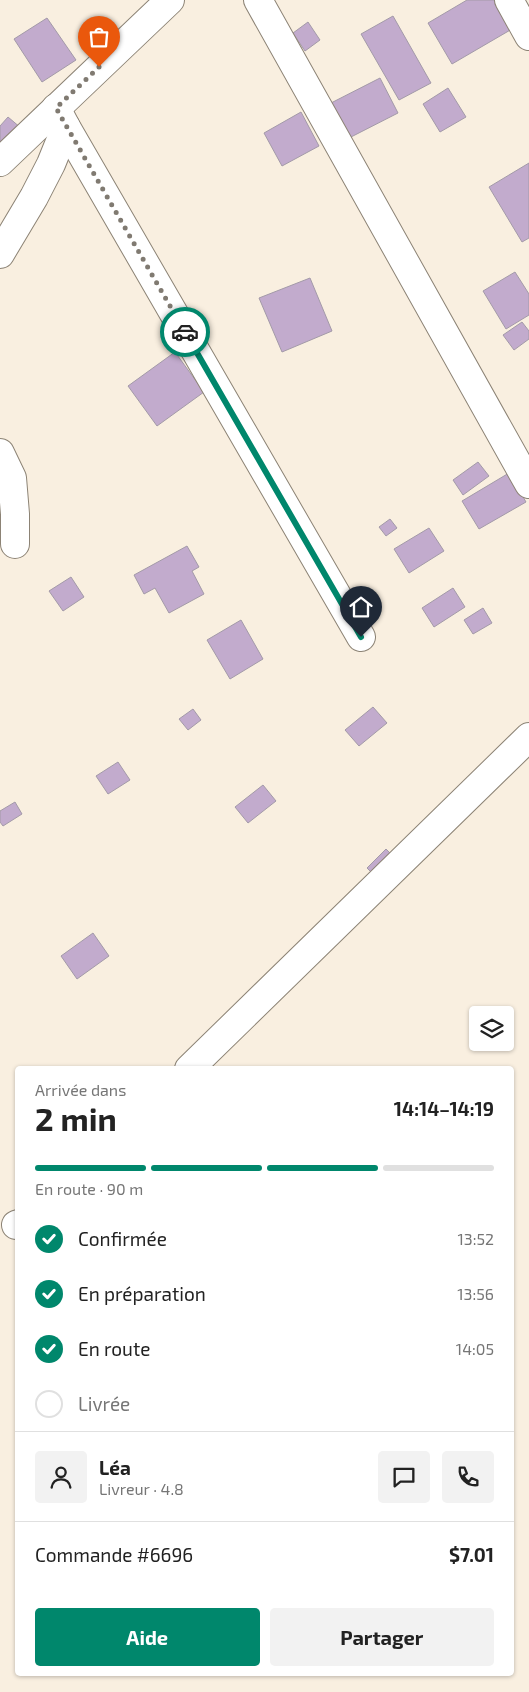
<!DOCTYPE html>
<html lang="fr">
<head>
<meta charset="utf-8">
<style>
	:root { --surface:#fff; --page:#f2f2f2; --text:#222; --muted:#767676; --line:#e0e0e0; --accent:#00876c }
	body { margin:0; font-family:"Exo 2",sans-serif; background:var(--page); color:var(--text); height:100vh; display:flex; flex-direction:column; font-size:19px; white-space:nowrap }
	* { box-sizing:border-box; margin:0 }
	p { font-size:16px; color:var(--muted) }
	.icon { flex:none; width:28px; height:28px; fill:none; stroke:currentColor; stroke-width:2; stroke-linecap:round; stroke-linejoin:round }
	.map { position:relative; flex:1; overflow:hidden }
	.panel { position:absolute; left:15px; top:1066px; width:499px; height:610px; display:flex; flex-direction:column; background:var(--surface); border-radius:5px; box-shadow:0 1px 4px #0004 }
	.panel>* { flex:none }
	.controls { position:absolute; left:469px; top:1006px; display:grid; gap:10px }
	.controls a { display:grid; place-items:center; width:45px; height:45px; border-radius:5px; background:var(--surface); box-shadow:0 1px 4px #0004; font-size:25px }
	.pin { position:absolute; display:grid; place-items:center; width:42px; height:42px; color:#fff; margin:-51px -21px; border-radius:50% 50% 50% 0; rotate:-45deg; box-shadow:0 0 5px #0007 }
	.pin .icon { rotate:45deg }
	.courier { position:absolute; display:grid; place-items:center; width:50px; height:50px; margin:-25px; border:4px solid #00876c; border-radius:50%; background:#fff; color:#222; box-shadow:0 1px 6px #0007 }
	.summary em { font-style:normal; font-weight:700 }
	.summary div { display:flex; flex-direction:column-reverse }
	.summary { display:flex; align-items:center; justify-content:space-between; height:85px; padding:0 20px }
	h1 { font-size:32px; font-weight:700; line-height:38px }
	.bar { display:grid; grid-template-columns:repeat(4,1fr); gap:8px 5px; align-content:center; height:60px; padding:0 20px }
	.bar i { height:6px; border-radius:4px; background:var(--line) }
	.bar .active { background:var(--accent) }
	.bar p { grid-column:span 4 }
	.line { display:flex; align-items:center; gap:12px; padding:0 20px; border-top:1px solid var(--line) }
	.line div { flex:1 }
	.round { display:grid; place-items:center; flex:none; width:52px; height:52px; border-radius:5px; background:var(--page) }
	ol { padding:0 20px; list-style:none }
	li { display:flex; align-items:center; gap:15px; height:55px }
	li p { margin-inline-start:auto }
	li .icon { padding:5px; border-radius:50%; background:var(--accent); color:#fff; stroke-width:4 }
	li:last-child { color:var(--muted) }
	li i { width:28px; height:28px; border:2px solid var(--line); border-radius:50% }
	.action { display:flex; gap:10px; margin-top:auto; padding:10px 20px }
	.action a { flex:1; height:58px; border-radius:5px; background:var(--accent); color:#fff; font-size:20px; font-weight:700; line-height:58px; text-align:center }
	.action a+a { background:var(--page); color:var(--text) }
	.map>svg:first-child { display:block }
	.building { fill:#c2abcd; stroke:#a39aa8 }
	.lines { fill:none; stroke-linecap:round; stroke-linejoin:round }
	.minor-casing { stroke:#8c8375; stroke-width:30 }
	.minor { stroke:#fff; stroke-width:28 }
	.done { stroke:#807a71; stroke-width:5; stroke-dasharray:0 9 }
	.route { stroke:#00876c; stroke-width:6 }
</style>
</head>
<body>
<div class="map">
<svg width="529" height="1692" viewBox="0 0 529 1692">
	<rect width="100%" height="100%" fill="#f9efe0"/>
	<g class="building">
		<path d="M467 0H494L512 29 452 64 428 23Z"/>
		<path d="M393 16 431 83 399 100 361 34Z"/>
		<path d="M47 18 76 60 42 82 14 39Z"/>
		<path d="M308 22 320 40 305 51 293 33Z"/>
		<path d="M380 78 398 113 349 138 331 103Z"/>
		<path d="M448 88 466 117 440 132 423 104Z"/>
		<path d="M301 112 319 146 282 166 264 133Z"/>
		<path d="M8 117 21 128 0 151V126Z"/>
		<path d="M529 163V238L522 242 489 187Z"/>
		<path d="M515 272 529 294V315L506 329 483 291Z"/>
		<path d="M310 278 332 331 282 352 259 298Z"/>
		<path d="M522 322 529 331V339L514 350 503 335Z"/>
		<path d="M175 352 204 392 157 426 128 386Z"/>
		<path d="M478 462 489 476 463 495 453 480Z"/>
		<path d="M509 473 526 502 479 529 462 501Z"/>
		<path d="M390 519 397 528 386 536 379 527Z"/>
		<path d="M429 528 444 551 409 573 394 549Z"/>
		<path d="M187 546 199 567 192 571 204 594 169 613 155 588 144 594 134 575Z"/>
		<path d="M71 577 84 597 63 611 49 591Z"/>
		<path d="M453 588 465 607 434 627 422 608Z"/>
		<path d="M483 608 492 623 473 634 464 620Z"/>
		<path d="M241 620 263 659 230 679 207 640Z"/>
		<path d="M373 707 387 723 359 746 345 730Z"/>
		<path d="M193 709 201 720 188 730 179 719Z"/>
		<path d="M118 762 130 780 108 794 96 776Z"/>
		<path d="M263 785 276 801 248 823 235 807Z"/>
		<path d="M15 802 22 814 3 826 0 822V811Z"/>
		<path d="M386 849 399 862 380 881 367 868Z"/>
		<path d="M93 933 109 956 77 979 61 956Z"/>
	</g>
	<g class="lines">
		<defs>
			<g id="minor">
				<path d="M258 0 529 484"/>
				<path d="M509 0 529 36"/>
				<path d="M56 108 66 127 361 637"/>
				<path d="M0 162 170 0"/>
				<path d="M0 254 34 197 51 164 66 127"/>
				<path d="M0 453 12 478 15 514V544"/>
				<path d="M189 1069 529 737"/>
				<path d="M16 1225 18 1224"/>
			</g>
		</defs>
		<use href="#minor" class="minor-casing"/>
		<use href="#minor" class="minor"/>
	</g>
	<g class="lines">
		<path class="done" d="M99 67 56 108 185 332"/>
		<path class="route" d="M185 332 361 637"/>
	</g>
</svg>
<div class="controls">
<a><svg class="icon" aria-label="layers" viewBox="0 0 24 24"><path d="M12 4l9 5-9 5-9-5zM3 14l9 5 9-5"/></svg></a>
</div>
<div class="pin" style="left:99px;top:67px;background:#ea580c"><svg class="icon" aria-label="bag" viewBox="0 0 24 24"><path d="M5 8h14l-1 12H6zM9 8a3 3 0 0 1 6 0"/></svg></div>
<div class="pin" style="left:361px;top:637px;background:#1f2937"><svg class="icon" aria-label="home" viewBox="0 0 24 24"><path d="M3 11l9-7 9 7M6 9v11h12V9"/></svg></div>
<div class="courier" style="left:185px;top:332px"><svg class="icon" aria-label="car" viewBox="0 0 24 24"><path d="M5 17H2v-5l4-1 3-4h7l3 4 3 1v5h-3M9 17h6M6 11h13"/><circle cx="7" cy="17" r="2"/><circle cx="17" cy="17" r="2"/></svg></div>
<section class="panel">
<div class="summary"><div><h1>2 min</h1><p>Arrivée dans</p></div><em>14:14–14:19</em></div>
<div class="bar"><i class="active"></i><i class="active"></i><i class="active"></i><i></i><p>En route · 90 m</p></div>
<ol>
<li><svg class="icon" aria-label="check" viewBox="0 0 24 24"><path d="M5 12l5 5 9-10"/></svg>Confirmée<p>13:52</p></li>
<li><svg class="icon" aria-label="check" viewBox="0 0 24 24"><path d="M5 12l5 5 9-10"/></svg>En préparation<p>13:56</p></li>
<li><svg class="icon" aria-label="check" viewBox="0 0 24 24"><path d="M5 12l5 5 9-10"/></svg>En route<p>14:05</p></li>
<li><i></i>Livrée</li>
</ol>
<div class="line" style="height:90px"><a class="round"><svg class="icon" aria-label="person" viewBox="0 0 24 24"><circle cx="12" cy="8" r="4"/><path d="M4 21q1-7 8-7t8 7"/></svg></a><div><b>Léa</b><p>Livreur · 4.8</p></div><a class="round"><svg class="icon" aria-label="chat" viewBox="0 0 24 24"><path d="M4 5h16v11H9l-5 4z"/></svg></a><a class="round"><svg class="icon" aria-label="phone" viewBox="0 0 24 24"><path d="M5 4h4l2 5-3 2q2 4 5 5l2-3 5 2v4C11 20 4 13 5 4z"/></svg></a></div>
<div class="line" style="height:65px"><div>Commande #6696</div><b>$7.01</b></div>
<div class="action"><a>Aide</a><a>Partager</a></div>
</section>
</div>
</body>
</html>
